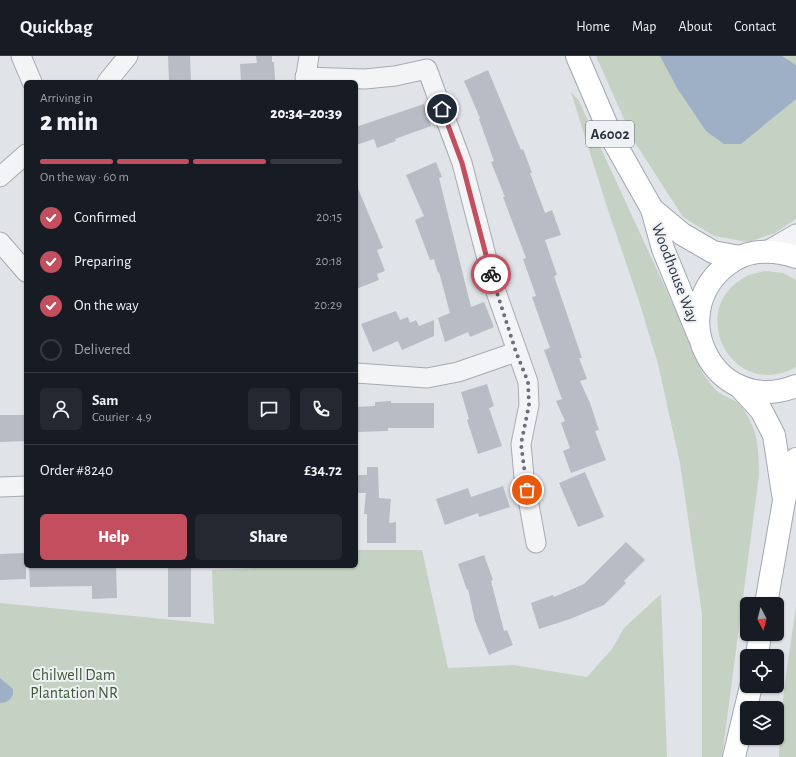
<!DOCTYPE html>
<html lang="en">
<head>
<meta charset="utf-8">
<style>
	:root { --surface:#171b24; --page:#242831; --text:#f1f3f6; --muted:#9ea1a6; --line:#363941; --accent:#c34e5e }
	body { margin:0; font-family:"Alegreya Sans",sans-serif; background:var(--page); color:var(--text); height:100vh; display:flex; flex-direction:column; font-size:15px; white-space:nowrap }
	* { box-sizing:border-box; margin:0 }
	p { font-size:13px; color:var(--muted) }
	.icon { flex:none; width:22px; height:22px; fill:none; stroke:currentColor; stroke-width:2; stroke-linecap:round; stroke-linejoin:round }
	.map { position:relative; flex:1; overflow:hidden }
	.details { position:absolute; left:24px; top:24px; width:334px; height:488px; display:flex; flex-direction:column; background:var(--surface); border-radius:6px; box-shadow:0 1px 3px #0004 }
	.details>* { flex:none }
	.needle { width:26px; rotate:173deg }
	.controls { position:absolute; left:740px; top:541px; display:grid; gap:8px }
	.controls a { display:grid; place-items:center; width:44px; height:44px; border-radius:6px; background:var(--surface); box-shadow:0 1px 3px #0004; font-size:20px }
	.pin { position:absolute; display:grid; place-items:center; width:34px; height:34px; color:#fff; margin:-17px; border:2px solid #fff; border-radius:50%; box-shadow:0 1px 4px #0007 }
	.courier { position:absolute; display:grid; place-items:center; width:40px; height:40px; margin:-20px; border:3px solid #c34e5e; border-radius:50%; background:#fff; color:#222; box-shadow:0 1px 5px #0007 }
	.overview em { font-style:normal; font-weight:800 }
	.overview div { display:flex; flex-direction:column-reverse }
	.overview { display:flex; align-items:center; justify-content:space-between; height:68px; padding:0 16px }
	h1 { font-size:26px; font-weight:800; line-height:30px }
	.bar { display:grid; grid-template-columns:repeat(4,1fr); gap:6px 4px; align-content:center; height:48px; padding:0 16px }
	.bar i { height:5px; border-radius:3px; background:var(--line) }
	.bar .selected { background:var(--accent) }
	.bar p { grid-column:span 4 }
	.line { display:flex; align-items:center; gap:10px; padding:0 16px; border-top:1px solid var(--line) }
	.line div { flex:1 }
	.round { display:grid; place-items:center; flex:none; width:42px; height:42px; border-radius:6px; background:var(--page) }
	ol { padding:0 16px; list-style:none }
	li { display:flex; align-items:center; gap:12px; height:44px }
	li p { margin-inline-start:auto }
	li .icon { padding:4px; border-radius:50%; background:var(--accent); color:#fff; stroke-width:4 }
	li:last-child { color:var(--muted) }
	li i { width:22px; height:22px; border:2px solid var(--line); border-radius:50% }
	.action { display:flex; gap:8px; margin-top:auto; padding:8px 16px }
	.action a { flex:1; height:46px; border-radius:6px; background:var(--accent); color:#fff; font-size:16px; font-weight:800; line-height:46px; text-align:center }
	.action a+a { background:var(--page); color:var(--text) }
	header { display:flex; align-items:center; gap:24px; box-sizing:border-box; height:56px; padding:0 20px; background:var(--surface); border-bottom:1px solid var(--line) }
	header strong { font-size:19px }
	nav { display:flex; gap:22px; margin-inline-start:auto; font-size:14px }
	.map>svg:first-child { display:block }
	.green { fill:#c5d1c2 }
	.water { fill:#9eb0c5 }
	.building { fill:#b8bcc4 }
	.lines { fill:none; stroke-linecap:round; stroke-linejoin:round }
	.street-casing { stroke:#a6aab2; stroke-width:21 }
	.primary-casing { stroke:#a0a7b2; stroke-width:24 }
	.street { stroke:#f2f4f6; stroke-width:19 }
	.primary { stroke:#fff; stroke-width:22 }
	.done { stroke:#6a6f7a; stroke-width:4; stroke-dasharray:0 7.2 }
	.route { stroke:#c34e5e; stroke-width:5 }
	.labels { text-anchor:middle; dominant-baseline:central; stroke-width:4; stroke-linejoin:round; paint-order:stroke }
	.shield { fill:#eff2f5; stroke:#656b75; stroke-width:1 }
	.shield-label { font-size:15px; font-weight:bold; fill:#2a313e }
	.street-label { font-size:16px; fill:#2a313e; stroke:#eff2f5 }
	.park-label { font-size:16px; fill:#3e5838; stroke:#eff2f5 }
</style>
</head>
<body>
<header>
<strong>Quickbag</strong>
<nav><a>Home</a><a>Map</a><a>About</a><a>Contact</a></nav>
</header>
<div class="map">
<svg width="796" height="701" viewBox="0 0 796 701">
	<rect width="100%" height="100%" fill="#e0e3e8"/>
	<g class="green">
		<path d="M596 0H796V163L775 177 748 186 714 180 683 161 634 85Z"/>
		<path d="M571 36 579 45 687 279C693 300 702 320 717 335 724 341 735 343 741 350 758 372 759 393 759 419L722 701H702V558L680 407 658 308 639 245 606 148Z"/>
		<path d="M766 215 783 217 796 224V311C731 347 683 250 749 219 754 217 761 216 766 215Z"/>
		<path d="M356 494H422L448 612 513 609 587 621 612 593 624 572 661 538 667 701H0V547L214 568 212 514 295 510H356Z"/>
		<path d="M796 550V701H779C780 650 789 601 796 550Z"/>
	</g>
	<g class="water">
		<path d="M660 0H782L796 9V43L741 88H724L706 75 677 32Z"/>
		<path d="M0 622 13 633V638C11 644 6 647 0 647Z"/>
	</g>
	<g class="building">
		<path d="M168 0H190L191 26H169Z"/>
		<path d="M256 0H272V6H274L275 24 241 26 240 8 257 7Z"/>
		<path d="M488 14 521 94 523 93 532 117H530L545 157 552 154 561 179 545 184 557 219 554 220 582 302H579L587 323 580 325 590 347 599 374 595 375 606 404 571 417 563 395 570 392 561 367 565 365 556 345 562 343 544 294 550 292 532 241 536 240 523 203 526 202 503 141H505L491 106 494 105 479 63 480 62 464 25Z"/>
		<path d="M424 48 431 70 395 83 396 85 377 92 374 83 356 89V71Z"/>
		<path d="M436 106 442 121 439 122 471 251 484 246 494 271 470 281 468 276 445 286 438 262 450 257 439 216 438 217 434 203 430 204 415 164 424 160 406 119Z"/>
		<path d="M356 128 383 192 377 194 385 215 377 218 379 224 356 233Z"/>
		<path d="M396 255 400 264 408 261 410 267 416 264 419 270 434 264V280L402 294 398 285 373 296 361 268Z"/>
		<path d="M487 328 494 350 489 352 502 390 478 398 467 364 469 363 461 336Z"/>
		<path d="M391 345V347H434V372H388V375L356 376V351L375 350V346Z"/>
		<path d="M0 359H26V385L0 386Z"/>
		<path d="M367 411H378L379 442 391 443 389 467 396 466V487H367V458H364L366 437H356V419H367Z"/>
		<path d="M585 416 604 461 578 471 559 427Z"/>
		<path d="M503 430 510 451 479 461 478 457 445 469 436 443 468 432 471 441Z"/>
		<path d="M626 486 645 504 624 525 626 527 604 549 570 563 539 573 531 547 553 539 554 541 584 528Z"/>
		<path d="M26 497V523L0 524V498Z"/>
		<path d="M484 499 493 524 491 525 504 575 507 574 513 589 489 599 475 565 468 533 467 534 458 508Z"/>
		<path d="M29 510H116L117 542 92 543V530L30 531Z"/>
		<rect x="168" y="510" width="23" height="51"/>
	</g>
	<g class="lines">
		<defs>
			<g id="street">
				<path d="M21 0 32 26"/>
				<path d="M305 21 365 23 395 20 427 13 462 107 494 230 528 326 529 349 521 388 524 421 536 487"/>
				<path d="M107 26 128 0"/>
				<path d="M305 26 309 0"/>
				<path d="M0 121 26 98"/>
				<path d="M0 186 26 216"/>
				<path d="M765 196 796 178"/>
				<path d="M356 317 427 322 458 316 516 296"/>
				<path d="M0 431 26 430"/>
			</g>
			<g id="primary">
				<path d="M577 0 613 84 652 153 663 193 699 280"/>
				<path d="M652 153 682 178 713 196 740 201"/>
				<path d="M796 201C777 194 752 193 734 204 659 251 713 363 796 330"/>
				<path d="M739 330 761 354 774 379 783 438"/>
				<path d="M766 548 784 445 796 403"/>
				<path d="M757 600 760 578"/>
				<path d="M734 701 751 630"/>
			</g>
		</defs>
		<use href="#street" class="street-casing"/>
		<use href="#primary" class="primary-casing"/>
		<use href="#street" class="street"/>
		<use href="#primary" class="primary"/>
	</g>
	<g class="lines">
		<path class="done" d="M491 218 516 296 528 326 529 349 521 388 527 434"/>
		<path class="route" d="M442 53 462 107 491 218"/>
	</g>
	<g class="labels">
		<rect class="shield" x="586" y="65" width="48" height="26" rx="3"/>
		<g class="shield-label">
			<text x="610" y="78">A6002</text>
		</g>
		<g class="street-label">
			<text transform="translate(675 217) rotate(69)">Woodhouse Way</text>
		</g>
		<g class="park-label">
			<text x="74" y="619">Chilwell Dam<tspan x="74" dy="18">Plantation NR</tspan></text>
		</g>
	</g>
</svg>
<div class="controls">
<a><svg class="needle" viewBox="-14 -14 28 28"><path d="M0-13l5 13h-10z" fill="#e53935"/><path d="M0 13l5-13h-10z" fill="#9ea1a6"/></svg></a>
<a><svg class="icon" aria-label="locate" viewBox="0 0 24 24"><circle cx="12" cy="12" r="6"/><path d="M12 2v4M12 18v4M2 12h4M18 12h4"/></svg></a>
<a><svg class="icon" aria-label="layers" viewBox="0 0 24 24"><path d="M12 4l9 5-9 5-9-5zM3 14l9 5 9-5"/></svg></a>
</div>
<div class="pin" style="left:527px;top:434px;background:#ea580c"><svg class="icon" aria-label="bag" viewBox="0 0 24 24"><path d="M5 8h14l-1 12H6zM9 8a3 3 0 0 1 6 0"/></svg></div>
<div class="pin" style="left:442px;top:53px;background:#1f2937"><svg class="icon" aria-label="home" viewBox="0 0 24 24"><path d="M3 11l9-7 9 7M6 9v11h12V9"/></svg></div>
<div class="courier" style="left:491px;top:218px"><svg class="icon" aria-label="bike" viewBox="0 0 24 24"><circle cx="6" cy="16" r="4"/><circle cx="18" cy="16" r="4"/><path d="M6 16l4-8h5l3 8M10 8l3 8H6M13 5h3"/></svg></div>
<section class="details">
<div class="overview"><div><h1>2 min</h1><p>Arriving in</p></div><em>20:34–20:39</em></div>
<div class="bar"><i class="selected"></i><i class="selected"></i><i class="selected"></i><i></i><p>On the way · 60 m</p></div>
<ol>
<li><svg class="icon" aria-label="check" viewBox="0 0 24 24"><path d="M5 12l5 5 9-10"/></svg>Confirmed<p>20:15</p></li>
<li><svg class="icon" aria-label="check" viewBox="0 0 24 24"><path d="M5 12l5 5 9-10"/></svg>Preparing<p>20:18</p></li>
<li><svg class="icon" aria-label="check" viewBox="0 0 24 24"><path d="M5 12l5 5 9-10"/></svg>On the way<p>20:29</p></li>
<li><i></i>Delivered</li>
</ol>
<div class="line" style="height:72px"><a class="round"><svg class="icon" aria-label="person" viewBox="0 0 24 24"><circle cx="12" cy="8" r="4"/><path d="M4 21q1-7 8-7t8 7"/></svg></a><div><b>Sam</b><p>Courier · 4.9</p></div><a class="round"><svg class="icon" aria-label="chat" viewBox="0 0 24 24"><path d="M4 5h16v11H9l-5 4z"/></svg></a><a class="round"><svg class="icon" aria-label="phone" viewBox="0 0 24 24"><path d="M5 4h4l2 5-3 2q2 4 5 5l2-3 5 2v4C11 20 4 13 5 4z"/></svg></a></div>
<div class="line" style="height:52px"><div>Order #8240</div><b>£34.72</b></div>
<div class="action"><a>Help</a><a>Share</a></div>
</section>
</div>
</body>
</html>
